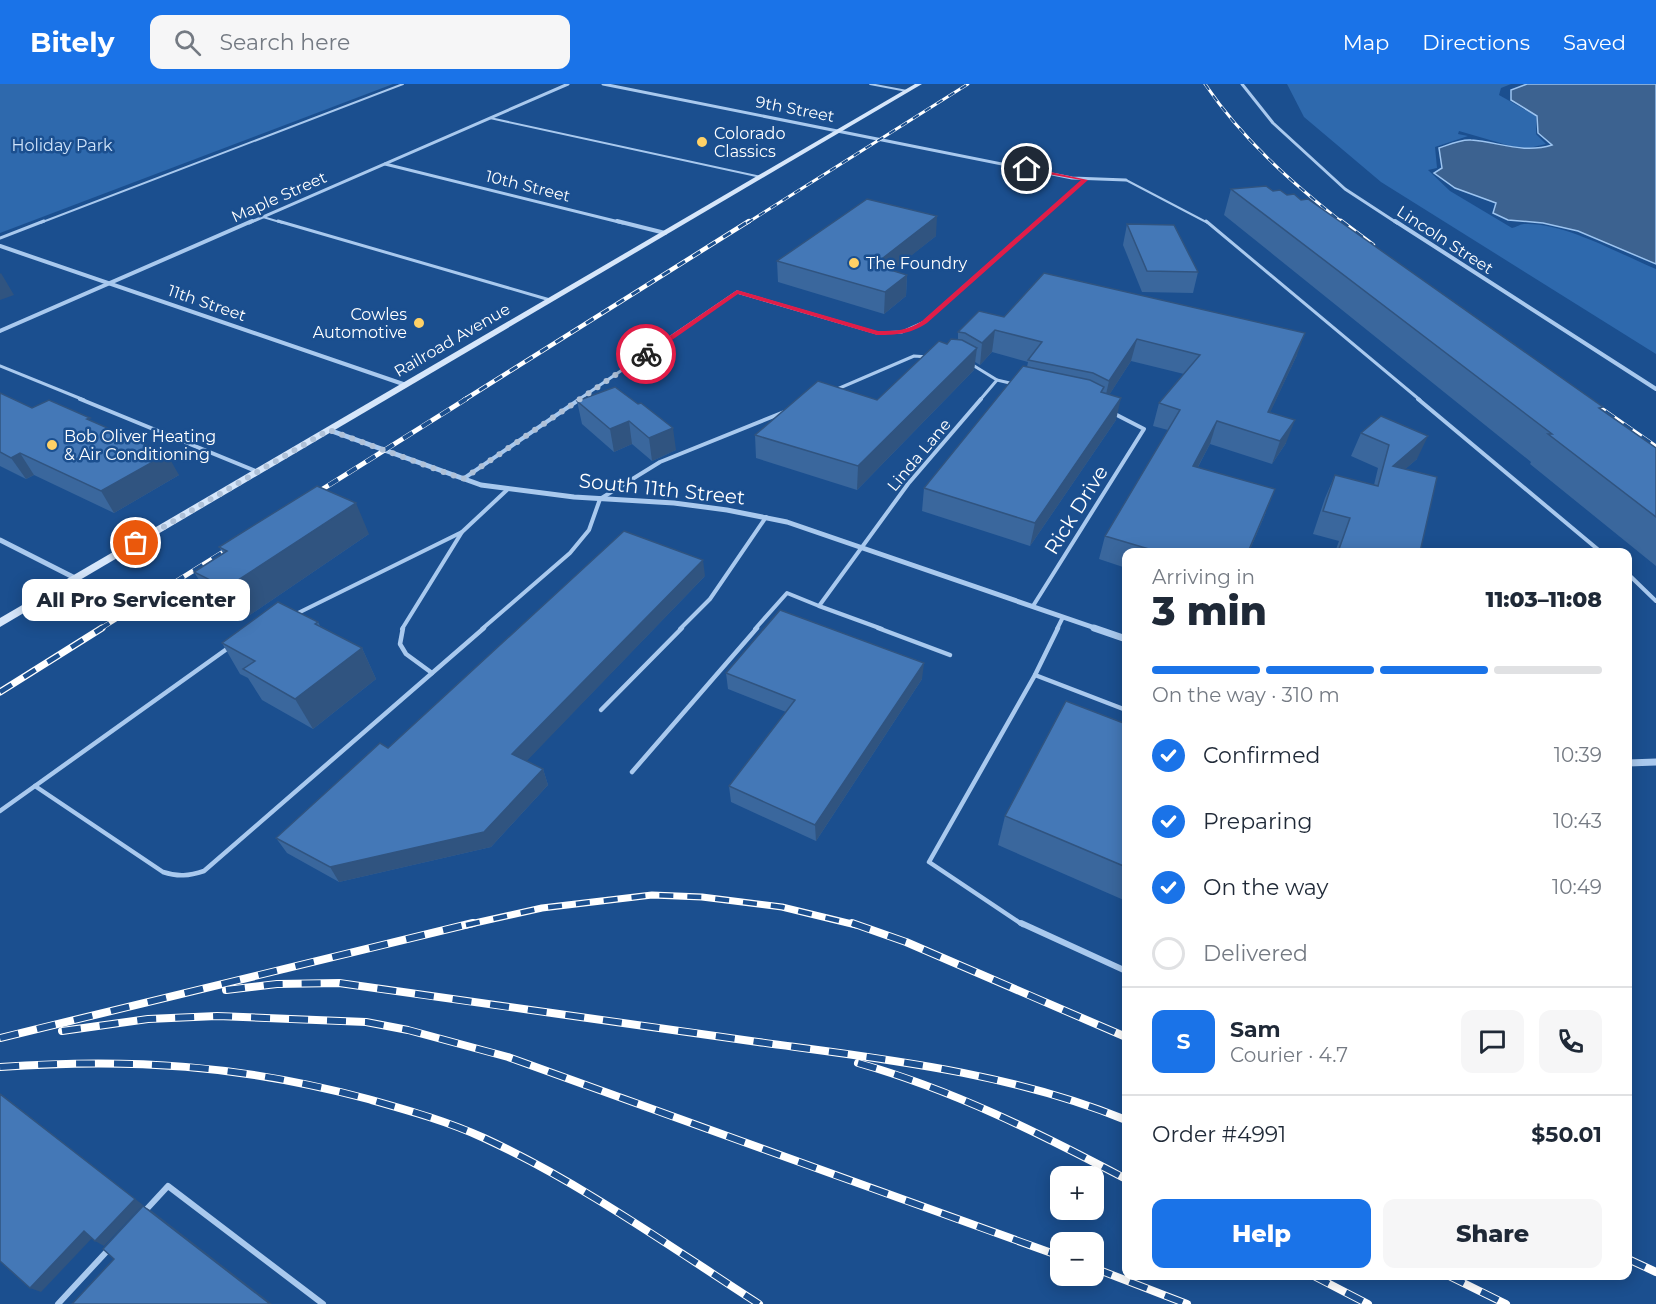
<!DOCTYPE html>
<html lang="en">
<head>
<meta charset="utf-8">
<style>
	:root { --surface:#fff; --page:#f6f6f7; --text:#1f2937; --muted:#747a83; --line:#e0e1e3; --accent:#1a73e8 }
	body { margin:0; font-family:Montserrat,sans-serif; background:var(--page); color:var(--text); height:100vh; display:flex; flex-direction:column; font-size:22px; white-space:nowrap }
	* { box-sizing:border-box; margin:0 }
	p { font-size:20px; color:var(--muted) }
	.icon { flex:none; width:33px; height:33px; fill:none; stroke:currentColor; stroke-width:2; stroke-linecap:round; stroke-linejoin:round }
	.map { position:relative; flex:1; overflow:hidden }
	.drawer { position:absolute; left:1122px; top:464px; width:510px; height:732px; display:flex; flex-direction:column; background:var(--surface); border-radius:12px; box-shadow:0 3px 15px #0003 }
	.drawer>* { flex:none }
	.buttons { position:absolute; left:1050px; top:1082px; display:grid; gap:12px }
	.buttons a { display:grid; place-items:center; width:54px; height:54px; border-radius:12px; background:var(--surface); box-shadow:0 3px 15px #0003; font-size:30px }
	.pin { position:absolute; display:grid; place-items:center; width:51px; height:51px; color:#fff; margin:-26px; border:3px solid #fff; border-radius:50%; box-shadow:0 2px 6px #0007 }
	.courier { position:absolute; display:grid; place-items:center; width:60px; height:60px; margin:-30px; border:4px solid #e11d48; border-radius:50%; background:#fff; color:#222; box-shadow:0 2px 8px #0007 }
	.bubble { position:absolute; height:42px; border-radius:12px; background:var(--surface); box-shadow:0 3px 15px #0003; font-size:20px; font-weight:800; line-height:42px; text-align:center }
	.headline em { font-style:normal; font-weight:800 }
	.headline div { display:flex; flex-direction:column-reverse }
	.headline { display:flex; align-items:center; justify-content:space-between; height:102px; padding:0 30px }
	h1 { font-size:39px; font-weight:800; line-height:45px }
	.bar { display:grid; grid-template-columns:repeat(4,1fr); gap:9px 6px; align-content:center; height:72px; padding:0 30px }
	.bar i { height:8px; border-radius:4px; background:var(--line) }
	.bar .selected { background:var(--accent) }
	.bar p { grid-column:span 4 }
	.line { display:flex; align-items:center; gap:15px; padding:0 30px; border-top:2px solid var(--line) }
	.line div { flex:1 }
	.round { display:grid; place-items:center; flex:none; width:63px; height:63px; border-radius:12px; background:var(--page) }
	ol { padding:0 30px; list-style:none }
	li { display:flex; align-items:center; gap:18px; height:66px }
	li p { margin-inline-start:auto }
	li .icon { padding:6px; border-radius:50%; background:var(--accent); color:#fff; stroke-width:4 }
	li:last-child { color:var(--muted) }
	li i { width:33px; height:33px; border:3px solid var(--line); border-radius:50% }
	.primary-button { display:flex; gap:12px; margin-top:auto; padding:12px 30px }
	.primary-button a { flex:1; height:69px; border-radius:12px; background:var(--accent); color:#fff; font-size:24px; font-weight:800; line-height:69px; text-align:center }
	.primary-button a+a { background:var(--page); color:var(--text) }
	header { display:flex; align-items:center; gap:36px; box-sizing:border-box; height:84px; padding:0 30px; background:var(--accent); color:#fff }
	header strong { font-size:28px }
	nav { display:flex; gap:33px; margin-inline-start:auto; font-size:21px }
	.search { width:420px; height:54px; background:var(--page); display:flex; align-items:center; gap:15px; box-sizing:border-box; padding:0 21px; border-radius:12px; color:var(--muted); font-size:22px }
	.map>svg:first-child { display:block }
	.green { fill:#2e69ad }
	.water { fill:#3c6290; stroke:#9cc4f0; stroke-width:1.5 }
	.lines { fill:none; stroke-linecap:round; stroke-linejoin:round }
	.lane-far4 { stroke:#a9c9ee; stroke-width:2 }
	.lane-far3 { stroke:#a9c9ee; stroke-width:3 }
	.lane-far2 { stroke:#a9c9ee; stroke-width:4 }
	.lane-far1 { stroke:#a9c9ee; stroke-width:4.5 }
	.lane { stroke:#a9c9ee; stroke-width:6 }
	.street-far3 { stroke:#a9c9ee; stroke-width:3 }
	.street-far2 { stroke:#a9c9ee; stroke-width:4 }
	.street-far1 { stroke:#a9c9ee; stroke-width:5 }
	.street { stroke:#a9c9ee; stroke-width:7 }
	.secondary { fill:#d6e6fa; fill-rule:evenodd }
	.rail-far4-casing { stroke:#fff; stroke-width:3 }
	.rail-far3-casing { stroke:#fff; stroke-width:4.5 }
	.rail-far2-casing { stroke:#fff; stroke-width:5 }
	.rail-far1-casing { stroke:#fff; stroke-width:7 }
	.rail-casing { stroke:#fff; stroke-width:8 }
	.rail-far4 { stroke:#1b4f8f; stroke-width:2; stroke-dasharray:7; stroke-linecap:butt }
	.rail-far3 { stroke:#1b4f8f; stroke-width:3; stroke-dasharray:9; stroke-linecap:butt }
	.rail-far2 { stroke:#1b4f8f; stroke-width:4; stroke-dasharray:11; stroke-linecap:butt }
	.rail-far1 { stroke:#1b4f8f; stroke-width:4.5; stroke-dasharray:14; stroke-linecap:butt }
	.rail { stroke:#1b4f8f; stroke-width:6; stroke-dasharray:19; stroke-linecap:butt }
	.wall { fill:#3a679d }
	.shaded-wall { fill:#305480 }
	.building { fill:#4478b7; stroke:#305480; stroke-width:1.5 }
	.route { fill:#e11d48 }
	.done { stroke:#afc1d8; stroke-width:6; stroke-dasharray:0 10.8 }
	.poi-dot { fill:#ffd166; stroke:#1b4f8f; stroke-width:2 }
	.labels { text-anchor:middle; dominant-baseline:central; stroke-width:5; stroke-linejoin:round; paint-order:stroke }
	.far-street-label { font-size:16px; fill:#fff; stroke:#1b4f8f }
	.far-poi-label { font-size:16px; fill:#fff; stroke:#1b4f8f; text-anchor:start }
	.far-park-label { font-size:16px; fill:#cfe3fa; stroke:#1b4f8f }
	.street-label { font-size:20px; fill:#fff; stroke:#1b4f8f }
</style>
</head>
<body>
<header>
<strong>Bitely</strong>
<div class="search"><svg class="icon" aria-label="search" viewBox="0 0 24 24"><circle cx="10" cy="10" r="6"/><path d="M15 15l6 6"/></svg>Search here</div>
<nav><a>Map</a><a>Directions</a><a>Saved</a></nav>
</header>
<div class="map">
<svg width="1656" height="1220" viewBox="0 0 1656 1220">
	<rect width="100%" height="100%" fill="#1b4f8f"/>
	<g class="green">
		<path d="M0 0H393L0 149Z"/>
		<path d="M1287 0H1511L1501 4 1499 11 1536 32V50L1546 60 1525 65 1514 63 1459 47 1458 50 1468 52 1435 63 1437 84 1428 86 1450 107 1512 144C1517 143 1520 140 1524 140 1565 138 1619 170 1656 185V270L1381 98 1304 33Z"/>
	</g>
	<path class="water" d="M1527 0H1656V180L1578 147 1543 139 1508 136 1493 129 1496 119 1455 104 1434 89 1442 84 1439 64C1448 61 1461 55 1471 56 1499 58 1523 70 1552 61L1538 49 1537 32 1511 16V6Z"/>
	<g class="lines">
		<g class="lane-far4">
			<path d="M870 0 907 7"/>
			<path d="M490 34 761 93"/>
			<path d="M1126 96 1208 139"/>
			<path d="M263 133 283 139"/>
			<path d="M40 139 403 0"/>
			<path d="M1037 139 1085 96"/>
		</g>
		<g class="lane-far3">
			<path d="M278 137 550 216"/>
			<path d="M1206 137 1420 316"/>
			<path d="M0 154 44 137"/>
			<path d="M971 280 997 296 1014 300"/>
			<path d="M0 282 84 316"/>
			<path d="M835 306 914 272 928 273"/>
			<path d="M578 316 737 208 877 249 902 248 924 238 1038 137"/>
			<path d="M980 316 997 296"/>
		</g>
		<g class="lane-far2">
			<path d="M80 315 258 388"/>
			<path d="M1418 315 1601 468"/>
			<path d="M463 395 580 315"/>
			<path d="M1628 490 1656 517"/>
			<path d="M819 522 882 545"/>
			<path d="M1033 522 1144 345 1113 329"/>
			<path d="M296 530 462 448"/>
			<path d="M402 545 462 448 508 405"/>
			<path d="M482 545 570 469 589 446 600 415 660 378 784 328"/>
			<path d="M680 545 710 515 766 433"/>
			<path d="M755 545 787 509 819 522 908 400 981 315"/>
			<path d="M1057 545 1063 533"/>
		</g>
		<g class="lane-far1">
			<path d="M403 544 400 560 406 570 432 589"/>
			<path d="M878 544 950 571"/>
			<path d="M231 562 35 702 163 788C178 793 189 792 204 787L484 544"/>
			<path d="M1035 591 1126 626"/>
			<path d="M601 626 682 544"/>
			<path d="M632 688 757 544"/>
			<path d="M0 727 35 702"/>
			<path d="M1023 841 929 778 1035 591 1058 544"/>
		</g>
		<g class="lane">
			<path d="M1021 839 1126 887"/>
			<path d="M144 1128 168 1102 323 1220"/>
			<path d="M58 1220 109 1165"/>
		</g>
		<g class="street-far3">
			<path d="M603 0 1072 94 1126 96"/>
			<path d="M1242 0 1273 39 1345 105 1397 139"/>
			<path d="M385 80 623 139"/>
			<path d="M249 139 568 0"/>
		</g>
		<g class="street-far2">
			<path d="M617 137 665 149"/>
			<path d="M1395 137 1656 305"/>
			<path d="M0 162 406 301"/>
			<path d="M0 247 252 137"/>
		</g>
		<g class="street-far1">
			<path d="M329 346 481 401 574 413 674 419 727 426 787 438 1098 545"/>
			<path d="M0 456 75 494"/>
		</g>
		<g class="street">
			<path d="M1094 544 1126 555"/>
			<path d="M1628 679 1656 678"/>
		</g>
		<path class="secondary" d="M915 0H922L0 543V534Z"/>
		<defs>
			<g id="rail-far4">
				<path d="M1205 0C1242 55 1291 98 1343 139"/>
				<path d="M747 139 968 0"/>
			</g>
			<g id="rail-far3">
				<path d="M1341 137 1373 161"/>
				<path d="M1587 315 1589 316"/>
				<path d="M464 316 749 137"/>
			</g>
			<g id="rail-far2">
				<path d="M1587 315 1656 363"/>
				<path d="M310 413 466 315"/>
				<path d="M100 545 236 460"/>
			</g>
			<g id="rail-far1">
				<path d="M0 608 102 544"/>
				<path d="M466 841 542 824 652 811 702 813 782 823 856 841"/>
			</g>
			<g id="rail">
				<path d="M852 839 906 858 1126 953"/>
				<path d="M226 906 277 900 339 899C479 919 618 938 758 958 883 975 1008 988 1126 1036"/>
				<path d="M62 947 148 935 217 932 366 938 408 946 508 973 1060 1172"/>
				<path d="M0 954 473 839"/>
				<path d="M858 979C953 1006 1039 1049 1126 1095"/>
				<path d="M0 983C131 974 241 981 368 1015 407 1026 447 1037 484 1054 581 1099 669 1162 759 1220"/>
				<path d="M1628 1175 1656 1188"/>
				<path d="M1094 1184 1187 1220"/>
				<path d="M1312 1191 1368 1220"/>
				<path d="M1447 1191 1506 1220"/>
			</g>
		</defs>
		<use href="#rail-far4" class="rail-far4-casing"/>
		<use href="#rail-far3" class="rail-far3-casing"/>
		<use href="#rail-far2" class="rail-far2-casing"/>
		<use href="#rail-far1" class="rail-far1-casing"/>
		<use href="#rail" class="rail-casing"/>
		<use href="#rail-far4" class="rail-far4"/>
		<use href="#rail-far3" class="rail-far3"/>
		<use href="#rail-far2" class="rail-far2"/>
		<use href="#rail-far1" class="rail-far1"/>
		<use href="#rail" class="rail"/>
	</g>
	<g class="wall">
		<path d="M1231 105 1602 325 1656 364V482L1530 380 1531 378 1224 131Z"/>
		<path d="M1127 140 1198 188 1193 209 1142 208 1123 161Z"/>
		<path d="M936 152 892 186 907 191 906 212 884 230 778 198 777 177Z"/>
		<path d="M1004 233 1297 271 1270 328 1286 359 1272 380 1210 360 1198 383 1266 428 1249 468H1126V484L1099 475 1105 452 1168 346 1153 342 1159 319 1184 290 1131 277 1109 311 1116 336 1030 462 922 427 924 404 1027 283 1028 278 992 268 980 281 975 278 974 286 857 406 756 374 755 351 877 316 947 260 958 256V248Z"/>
		<path d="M615 303 676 366 652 377 632 360 614 368 582 340 577 317Z"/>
		<path d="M0 309 32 324 92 338 179 391 114 429 34 391 26 395 0 382Z"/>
		<path d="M1381 332 1417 375 1405 385 1420 468H1335L1339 457 1313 450 1325 414 1335 391 1374 401 1378 384 1351 372 1361 349Z"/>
		<path d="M369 450 244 535 213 518 194 488 223 469 219 463Z"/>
		<path d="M705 492 526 677 543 685 548 701 491 763 339 798 287 769 276 754Z"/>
		<path d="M318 538 320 542 362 564 376 595 313 645 262 616 248 594 240 590 222 559Z"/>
		<path d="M726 589 922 595 816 757 731 718 729 702 786 628 728 605Z"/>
		<path d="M1126 640V817L998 761 1005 732Z"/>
	</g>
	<g class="shaded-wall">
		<path d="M937 132 936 152 873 202 874 181Z"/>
		<path d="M1 189 14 211 0 216V190Z"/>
		<path d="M907 191 906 212 884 230 885 208Z"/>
		<path d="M995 246 992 268 980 281 982 259Z"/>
		<path d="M1305 249 1297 271 1260 350 1268 328Z"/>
		<path d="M1137 255 1131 277 1104 319 1109 297Z"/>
		<path d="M977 264 974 286 857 406 858 382Z"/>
		<path d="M1121 314 1116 336 1030 462 1035 439Z"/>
		<path d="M1295 336 1286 359 1272 380 1280 357Z"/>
		<path d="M629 337 632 360 614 368 610 345Z"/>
		<path d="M1217 337 1210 360 1186 405 1193 382Z"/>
		<path d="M673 344 676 366 652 377 649 354Z"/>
		<path d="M1428 352 1417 375 1382 405 1393 382Z"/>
		<path d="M20 369 34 391 26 395 11 374Z"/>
		<path d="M167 370 179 391 114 429 101 407Z"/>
		<path d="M1275 405 1249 468H1248Z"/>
		<path d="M356 419 369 450 244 535 226 504Z"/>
		<path d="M703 476 705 492 518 686 512 670Z"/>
		<path d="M362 564 376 595 313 645 295 615Z"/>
		<path d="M924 579 922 595 816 757 815 741Z"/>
		<path d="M543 685 548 701 491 763 339 798 330 783Z"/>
		<path d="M0 1009 143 1121 104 1162 95 1157Z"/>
		<path d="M143 1122 152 1127 272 1220H270Z"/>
		<path d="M84 1147 94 1152 41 1208 30 1204Z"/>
	</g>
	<g class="building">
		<path d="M1266 102 1273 107 1280 106 1287 111 1294 110 1301 116 1308 115 1603 323 1599 324 1656 364V433L1548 350H1552L1231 105Z"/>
		<path d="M867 115 937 132 874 181 907 191 885 208 777 177Z"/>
		<path d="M1127 140 1174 141 1198 188 1147 187Z"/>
		<path d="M1044 189 1305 249 1268 328 1295 336 1280 357 1217 337 1193 382 1275 405 1248 468H1159L1105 452 1180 326 1159 319 1200 271 1137 255 1109 297 1093 289 1028 276 1042 258 995 246 982 259 965 249 958 248 979 227 1004 233Z"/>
		<path d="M951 255 962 256 977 264 858 382 755 351 818 297 877 316 939 257 947 260Z"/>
		<path d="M1023 282 1090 296 1104 303 1101 308 1121 314 1035 439 924 404Z"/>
		<path d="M615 303 638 320 641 319 673 344 649 354 629 337 610 345 577 317Z"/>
		<path d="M0 309 32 324 49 316 90 334 87 335 167 370 101 407 20 369 11 374 0 368Z"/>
		<path d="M1381 332 1428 352 1393 382 1437 393 1420 468H1338L1350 434 1323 427 1335 391 1378 402 1389 361 1361 349Z"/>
		<path d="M317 402 356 419 226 504 194 488 227 467 219 463Z"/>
		<path d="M624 447 703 476 512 670 543 685 484 748 330 783 276 754 380 659 388 664Z"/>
		<path d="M278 518 318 538 315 540 362 564 295 615 243 585 255 577 222 559Z"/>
		<path d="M780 526 924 579 815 741 729 702 795 616 726 589Z"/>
		<path d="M1066 617 1126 640V783L1005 732Z"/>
		<path d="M0 1010 135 1115 95 1157 84 1147 30 1204 0 1177Z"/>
		<path d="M143 1122 270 1220H72L114 1175 103 1165Z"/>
	</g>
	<path class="route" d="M1027 83 1088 96 927 239C910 250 897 251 877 251L738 210 649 272 643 270 737 206 878 247C896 247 907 247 922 237L1081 96 1026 86Z"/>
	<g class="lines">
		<path class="done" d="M136 459 329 346 463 395 646 270"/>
	</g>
	<g class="poi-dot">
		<circle cx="702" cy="58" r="6"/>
		<circle cx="854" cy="179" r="6"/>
		<circle cx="419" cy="239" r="6"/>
		<circle cx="52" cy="361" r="6"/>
	</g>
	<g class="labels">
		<g class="far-street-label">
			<text transform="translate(795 25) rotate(11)">9th Street</text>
			<text transform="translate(528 102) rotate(14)">10th Street</text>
			<text transform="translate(279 113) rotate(-24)">Maple Street</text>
			<text transform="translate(1445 156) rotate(33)">Lincoln Street</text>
			<text transform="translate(207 219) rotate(19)">11th Street</text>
			<text transform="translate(452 256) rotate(-30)">Railroad Avenue</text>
			<text transform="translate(919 371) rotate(-50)">Linda Lane</text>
		</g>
		<g class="far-poi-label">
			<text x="714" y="49">Colorado<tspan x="714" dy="18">Classics</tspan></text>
			<text x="866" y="179">The Foundry</text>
			<text x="407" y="230" text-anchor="end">Cowles<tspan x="407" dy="18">Automotive</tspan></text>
			<text x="64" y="352">Bob Oliver Heating<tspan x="64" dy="18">&amp; Air Conditioning</tspan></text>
		</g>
		<g class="far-park-label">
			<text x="62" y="61">Holiday Park</text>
		</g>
		<g class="street-label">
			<text transform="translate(662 405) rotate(6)">South 11th Street</text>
			<text transform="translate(1076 426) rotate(-58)">Rick Drive</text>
		</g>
	</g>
</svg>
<div class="buttons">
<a>+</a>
<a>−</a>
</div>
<div class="pin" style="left:136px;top:459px;background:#ea580c"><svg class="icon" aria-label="bag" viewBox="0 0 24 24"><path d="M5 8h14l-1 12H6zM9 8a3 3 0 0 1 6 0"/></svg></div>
<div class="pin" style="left:1027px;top:85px;background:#1f2937"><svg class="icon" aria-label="home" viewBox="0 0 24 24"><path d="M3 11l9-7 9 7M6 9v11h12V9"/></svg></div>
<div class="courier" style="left:646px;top:270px"><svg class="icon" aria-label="bike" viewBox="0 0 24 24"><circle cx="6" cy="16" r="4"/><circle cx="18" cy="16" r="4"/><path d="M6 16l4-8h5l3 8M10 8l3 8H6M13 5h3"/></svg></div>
<div class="bubble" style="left:22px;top:495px;width:228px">All Pro Servicenter</div>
<section class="drawer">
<div class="headline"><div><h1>3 min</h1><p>Arriving in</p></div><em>11:03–11:08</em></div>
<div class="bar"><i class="selected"></i><i class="selected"></i><i class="selected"></i><i></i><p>On the way · 310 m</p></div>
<ol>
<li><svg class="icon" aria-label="check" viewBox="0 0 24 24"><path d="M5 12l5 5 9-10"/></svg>Confirmed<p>10:39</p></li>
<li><svg class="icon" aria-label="check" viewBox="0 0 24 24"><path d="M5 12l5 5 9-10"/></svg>Preparing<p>10:43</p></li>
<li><svg class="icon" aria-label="check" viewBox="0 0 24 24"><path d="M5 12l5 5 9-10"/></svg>On the way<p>10:49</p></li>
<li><i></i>Delivered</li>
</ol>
<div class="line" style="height:108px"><b class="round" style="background:var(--accent);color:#fff">S</b><div><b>Sam</b><p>Courier · 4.7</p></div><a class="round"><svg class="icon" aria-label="chat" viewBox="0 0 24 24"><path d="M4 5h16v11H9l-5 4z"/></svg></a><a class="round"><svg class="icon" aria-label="phone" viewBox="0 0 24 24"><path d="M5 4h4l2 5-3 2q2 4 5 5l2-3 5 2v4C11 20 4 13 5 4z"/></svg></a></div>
<div class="line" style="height:78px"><div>Order #4991</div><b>$50.01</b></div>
<div class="primary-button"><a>Help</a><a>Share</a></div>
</section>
</div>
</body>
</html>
